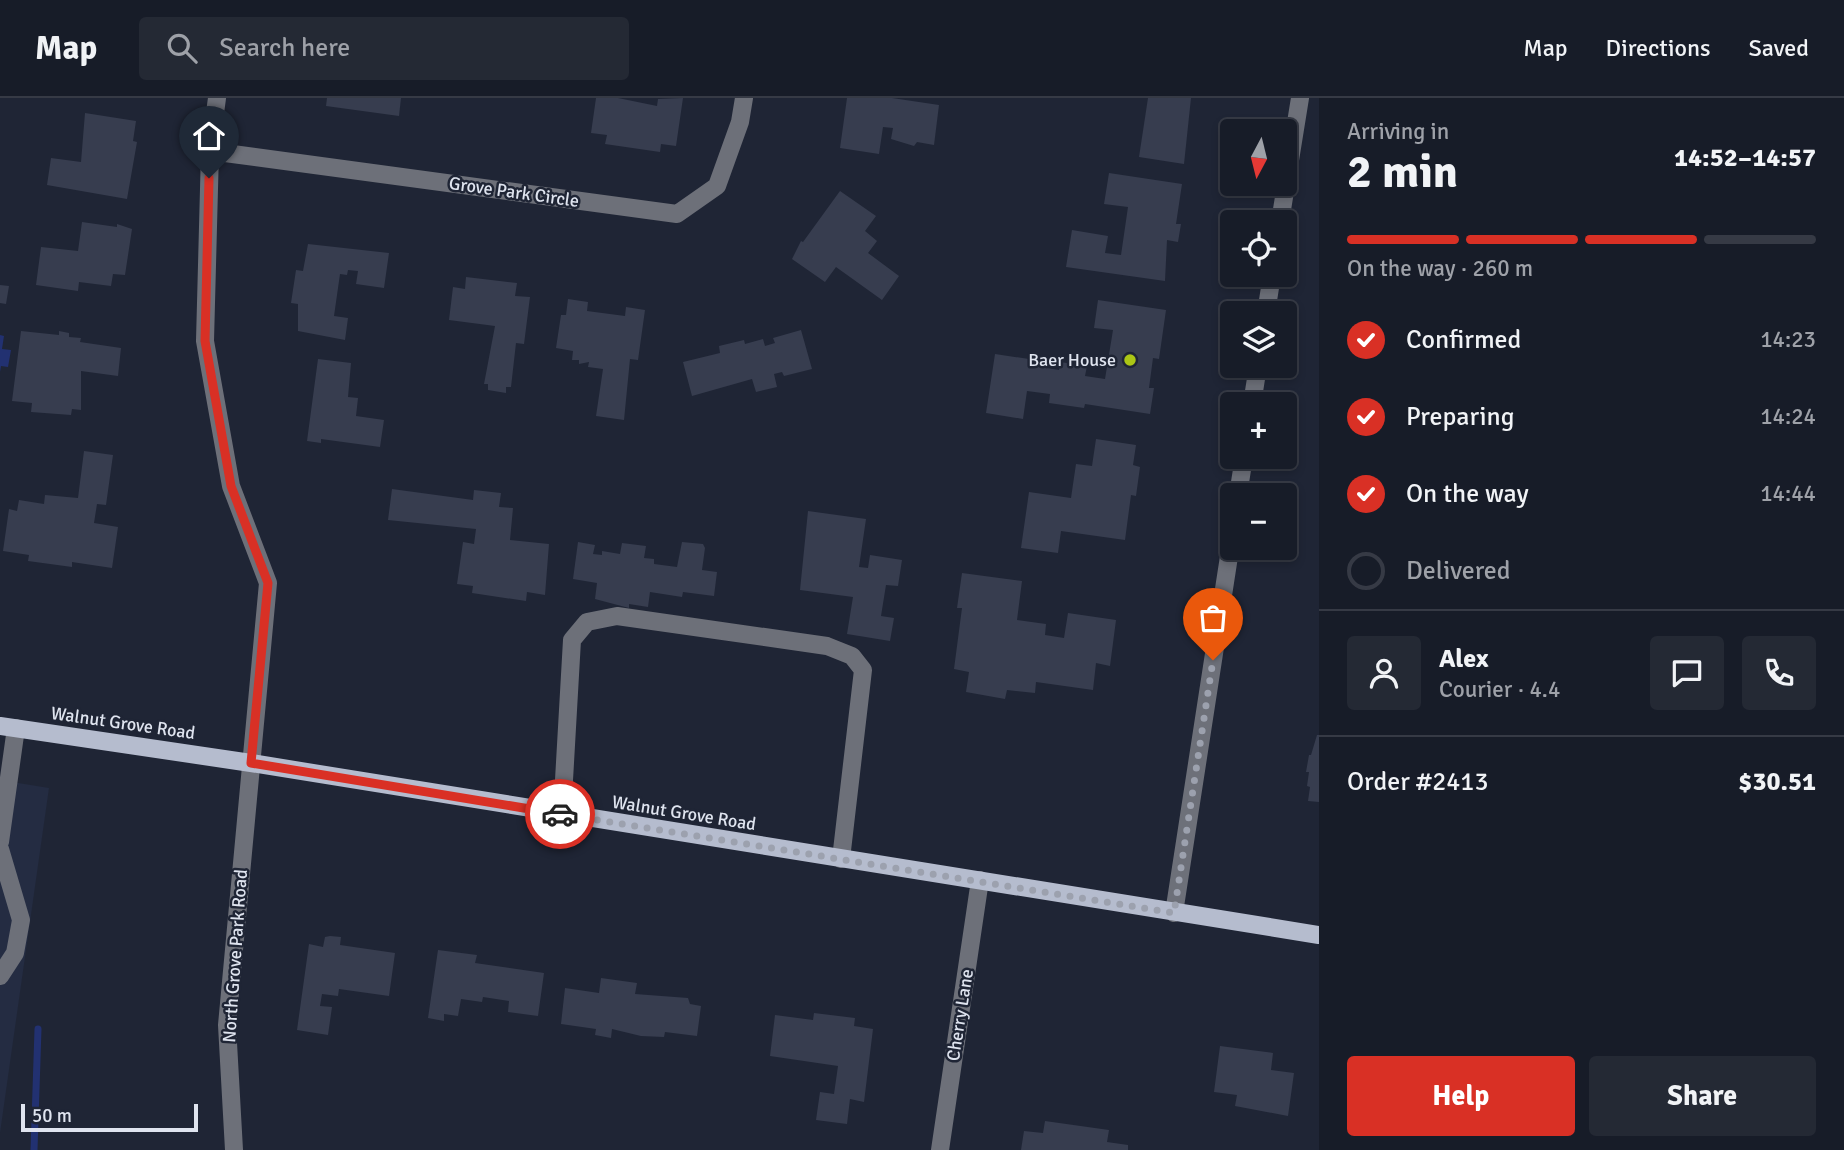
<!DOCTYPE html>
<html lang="en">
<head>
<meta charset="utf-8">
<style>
	:root { --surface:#171c28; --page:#242934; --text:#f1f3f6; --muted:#9ea1a8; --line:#363a45; --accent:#d93025 }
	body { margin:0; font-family:Signika,sans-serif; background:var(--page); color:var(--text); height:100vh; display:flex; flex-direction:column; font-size:26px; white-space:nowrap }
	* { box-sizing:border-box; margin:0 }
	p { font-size:23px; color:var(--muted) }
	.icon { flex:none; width:38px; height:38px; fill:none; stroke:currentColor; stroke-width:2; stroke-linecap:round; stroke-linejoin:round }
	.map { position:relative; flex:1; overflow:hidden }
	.sheet { display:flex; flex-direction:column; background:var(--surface); width:525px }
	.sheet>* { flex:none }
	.needle { width:46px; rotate:187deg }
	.buttons { position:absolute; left:1220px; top:21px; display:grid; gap:14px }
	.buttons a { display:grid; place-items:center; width:77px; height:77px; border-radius:7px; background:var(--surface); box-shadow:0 4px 10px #0003,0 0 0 2px var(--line); font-size:35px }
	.scale { position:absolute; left:21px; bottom:18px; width:177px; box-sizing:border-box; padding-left:7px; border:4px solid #dfe4ef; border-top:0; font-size:19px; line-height:24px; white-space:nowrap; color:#dfe4ef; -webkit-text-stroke:5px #1f2535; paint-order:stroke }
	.pin { position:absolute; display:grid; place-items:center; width:60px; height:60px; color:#fff; margin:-72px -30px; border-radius:50% 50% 50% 0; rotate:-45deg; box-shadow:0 0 7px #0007 }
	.pin .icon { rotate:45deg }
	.courier { position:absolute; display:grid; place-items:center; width:70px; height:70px; margin:-35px; border:5px solid #d93025; border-radius:50%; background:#fff; color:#222; box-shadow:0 2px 9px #0007 }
	.headline em { font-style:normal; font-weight:700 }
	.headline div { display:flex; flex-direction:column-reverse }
	.headline { display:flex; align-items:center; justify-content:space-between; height:119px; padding:0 28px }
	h1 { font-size:46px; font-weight:700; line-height:52px }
	.bar { display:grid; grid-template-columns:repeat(4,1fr); gap:10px 7px; align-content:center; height:84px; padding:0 28px }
	.bar i { height:9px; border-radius:5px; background:var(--line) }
	.bar .on { background:var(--accent) }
	.bar p { grid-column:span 4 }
	.line { display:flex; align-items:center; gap:18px; padding:0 28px; border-top:2px solid var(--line) }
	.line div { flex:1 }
	.round { display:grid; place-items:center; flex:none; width:74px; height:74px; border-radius:7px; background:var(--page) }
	ol { padding:0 28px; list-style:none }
	li { display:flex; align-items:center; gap:21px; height:77px }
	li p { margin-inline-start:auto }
	li .icon { padding:7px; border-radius:50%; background:var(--accent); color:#fff; stroke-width:4 }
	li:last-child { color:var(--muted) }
	li i { width:38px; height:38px; border:4px solid var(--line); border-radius:50% }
	.action { display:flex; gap:14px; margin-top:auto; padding:14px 28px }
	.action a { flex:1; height:80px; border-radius:7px; background:var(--accent); color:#fff; font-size:28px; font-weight:700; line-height:80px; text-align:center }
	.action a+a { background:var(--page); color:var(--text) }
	header { display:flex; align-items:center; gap:42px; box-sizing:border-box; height:98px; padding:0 35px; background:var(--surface); border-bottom:2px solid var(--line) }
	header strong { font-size:33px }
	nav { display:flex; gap:38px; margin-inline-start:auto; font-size:24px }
	.search { width:490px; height:63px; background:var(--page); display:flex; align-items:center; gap:18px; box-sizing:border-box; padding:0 24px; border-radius:7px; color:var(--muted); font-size:26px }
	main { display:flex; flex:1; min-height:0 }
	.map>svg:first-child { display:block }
	.built { fill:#242c42 }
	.water { fill:#223171 }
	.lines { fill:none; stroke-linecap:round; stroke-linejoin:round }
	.stream { stroke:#223171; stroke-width:7 }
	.building { fill:#373d4f }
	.minor { stroke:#6d7079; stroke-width:18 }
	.major { stroke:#b5bcce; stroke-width:18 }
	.done { stroke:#9ca1ae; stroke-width:7; stroke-dasharray:0 12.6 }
	.route { stroke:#d93025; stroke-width:9 }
	.poi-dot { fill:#abc615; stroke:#1f2535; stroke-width:2.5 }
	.labels { text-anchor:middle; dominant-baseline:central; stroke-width:5; stroke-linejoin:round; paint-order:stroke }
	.street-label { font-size:18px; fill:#dfe4ef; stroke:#1f2535 }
	.poi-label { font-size:18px; fill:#dfe4ef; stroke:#1f2535; text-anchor:end }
</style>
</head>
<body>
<header>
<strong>Map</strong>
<div class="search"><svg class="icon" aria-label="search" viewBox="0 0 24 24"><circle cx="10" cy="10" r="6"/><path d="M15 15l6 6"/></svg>Search here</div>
<nav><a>Map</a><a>Directions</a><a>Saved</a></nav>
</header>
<main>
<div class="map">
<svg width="1319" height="1052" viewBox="0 0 1319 1052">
	<rect width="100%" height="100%" fill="#1f2535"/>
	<path class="built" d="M0 682 49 690 0 1035Z"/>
	<path class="water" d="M0 237 4 238 2 251 11 252 8 269 1 268 0 274Z"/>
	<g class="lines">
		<path class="stream" d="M34 1052 38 931"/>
	</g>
	<g class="building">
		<path d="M327 0H401L399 18 326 8Z"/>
		<path d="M596 0H618L657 8 658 1 683 0 676 48 661 46 660 54 605 46 607 37 591 35Z"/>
		<path d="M847 0H892L939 7 934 47 917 44 914 48 891 41 893 30 883 29 879 56 840 50Z"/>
		<path d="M1148 0H1191L1184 66 1139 59Z"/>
		<path d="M85 15 136 23 133 43 137 44 127 101 47 87 51 60 81 64Z"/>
		<path d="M1109 75 1182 86 1176 126H1181L1178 144 1167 142 1165 183 1066 169 1072 132 1108 138 1105 155 1121 157 1128 109 1104 106Z"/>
		<path d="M840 93 876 118 865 133 877 143 868 155 899 178 882 202 836 169 825 184 792 161 801 143 803 144Z"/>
		<path d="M82 124 117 129V126L132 131 125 177 113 176 111 188 79 184 78 193 36 187 41 149 78 153Z"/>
		<path d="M308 146 389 155 384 190 356 186 358 173 348 172 347 177 340 176 334 218 348 220 345 242 298 233V206L291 205 296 172 303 173Z"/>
		<path d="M466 179 517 185 515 198 530 199 524 246 516 245 511 289H506V295L488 292V286H484L495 228 449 222 453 189 465 191Z"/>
		<path d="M0 187 9 188 6 206 0 205Z"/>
		<path d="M568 201 588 204 587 213 625 218 626 209 645 212 638 262 630 261 624 322 596 318 603 271 588 269 589 264 579 266V262H572L573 253 556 250 561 217H566Z"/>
		<path d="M1098 202 1166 212 1159 261 1153 260 1149 290H1154L1150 316 1085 306 1084 310 1049 305 1050 296 1027 293 1023 321 986 315 995 256 1029 261 1028 267 1059 272 1060 264 1087 268 1085 278 1105 281 1113 232 1094 230Z"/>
		<path d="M801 232 812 271 784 278 782 274 774 276 777 289 756 294 752 281 692 298 683 264 720 255 719 248 744 242 745 246 763 241 765 248 775 245 773 240Z"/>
		<path d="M21 233 59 237V233L69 235V239L81 240 80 244 121 250 118 278 81 273V312L72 311 71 317 31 314 32 305 12 303Z"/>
		<path d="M318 261 351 265 348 299 358 300 356 318 384 322 380 349 321 341V345L307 343Z"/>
		<path d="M1096 341 1136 347 1133 367 1140 369 1136 398 1131 397 1125 442 1061 433 1058 455 1021 450 1029 394 1071 400 1076 366 1092 368Z"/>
		<path d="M84 353 113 357 106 407 97 406 94 425 118 429 112 470 72 464V469L28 463 29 457 3 453 9 411 17 413 19 402 44 406 45 397 78 400Z"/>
		<path d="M392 391 473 402 474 392 501 395 499 409 513 410 510 442 549 446 545 497 527 494 526 503 472 495 473 488 457 486 463 444 474 446 476 431 388 422Z"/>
		<path d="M808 413 866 421 859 469 868 470 870 457 902 462 898 488 886 487 881 518 894 520 890 543 847 536 853 499 800 492Z"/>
		<path d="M578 444 595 447 593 456 602 457V453L620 456 622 445 646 448 644 460 654 461V466L677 469 682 444 703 446 705 450 702 472 717 474 714 498 683 494 682 499 650 494 648 509 629 506V510L595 501 597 485 573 481Z"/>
		<path d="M962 475 1022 483 1017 522 1046 526 1045 537 1064 540 1068 515 1116 522 1110 568 1096 565 1093 592 1036 584 1035 595 1007 592 1005 601 966 594 969 574 954 571 962 510H957Z"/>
		<path d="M1317 637H1319V704L1308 703 1310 689 1307 688 1309 674H1306L1309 657H1311Z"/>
		<path d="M330 838 341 839 340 847 395 855 389 898 339 891 338 898 322 896 320 908 332 909 328 937 297 932 309 846 323 849 325 839Z"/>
		<path d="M438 852 477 857 475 865 544 875 538 918 508 914 509 903 483 899 482 904 461 901 458 918 444 916V923L428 920Z"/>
		<path d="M601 880 637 885 635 896 688 900 690 906 701 908 697 938 665 934 664 939 641 938 612 931 611 940 595 937 596 931 561 926 565 890 599 895Z"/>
		<path d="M814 915 855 920 854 928 873 931 864 1004 850 1001 847 1026 816 1022 820 994 834 996 838 968 770 958 775 917 813 922Z"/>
		<path d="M1220 948 1273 955 1271 972 1294 975 1288 1018 1235 1008 1237 997 1214 994Z"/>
		<path d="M1045 1023 1109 1032 1107 1044 1128 1047V1052H1021L1024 1033 1043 1035Z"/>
	</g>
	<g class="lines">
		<g class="minor">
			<path d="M217 0 210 53 205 243 231 388 268 485 227 927 234 1052"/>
			<path d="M210 53 677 116 717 88 740 24 744 0"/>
			<path d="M1280 124 1300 0"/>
			<path d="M1266 215 1272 177"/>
			<path d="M1252 306 1258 268"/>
			<path d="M1238 397 1244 359"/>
			<path d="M562 717 572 542 587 524 617 518 827 548 852 558 863 572 841 761"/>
			<path d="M0 744 16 630"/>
			<path d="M0 751 21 822 15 855 0 878"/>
			<path d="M1174 815 1232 439"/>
			<path d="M940 1052 980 782"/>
		</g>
		<path class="major" d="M0 628 251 665 1319 837"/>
	</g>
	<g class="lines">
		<path class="done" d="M560 716 1174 815 1213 562"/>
		<path class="route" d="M209 80 205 243 231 388 268 485 251 665 560 716"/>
	</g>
	<circle class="poi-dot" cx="1130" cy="262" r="7"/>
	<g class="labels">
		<g class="street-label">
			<text transform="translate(514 94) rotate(8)">Grove Park Circle</text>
			<text transform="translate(123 625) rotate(8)">Walnut Grove Road</text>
			<text transform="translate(684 715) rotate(9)">Walnut Grove Road</text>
			<text transform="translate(235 858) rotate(-86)">North Grove Park Road</text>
			<text transform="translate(960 917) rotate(-81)">Cherry Lane</text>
		</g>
		<g class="poi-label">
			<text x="1116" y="262">Baer House</text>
		</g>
	</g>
</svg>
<div class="buttons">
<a><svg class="needle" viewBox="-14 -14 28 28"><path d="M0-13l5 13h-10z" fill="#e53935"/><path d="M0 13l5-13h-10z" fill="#9ea1a8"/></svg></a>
<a><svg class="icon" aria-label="locate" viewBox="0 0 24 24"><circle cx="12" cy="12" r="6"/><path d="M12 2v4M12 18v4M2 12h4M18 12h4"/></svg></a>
<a><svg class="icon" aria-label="layers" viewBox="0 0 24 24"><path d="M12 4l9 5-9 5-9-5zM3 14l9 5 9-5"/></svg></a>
<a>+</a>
<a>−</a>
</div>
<div class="scale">50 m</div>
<div class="pin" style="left:1213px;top:562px;background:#ea580c"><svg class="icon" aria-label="bag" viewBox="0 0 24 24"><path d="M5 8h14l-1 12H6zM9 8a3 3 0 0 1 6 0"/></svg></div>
<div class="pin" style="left:209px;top:80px;background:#1f2937"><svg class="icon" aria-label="home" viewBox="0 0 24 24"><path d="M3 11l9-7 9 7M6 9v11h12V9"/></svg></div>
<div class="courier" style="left:560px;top:716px"><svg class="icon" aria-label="car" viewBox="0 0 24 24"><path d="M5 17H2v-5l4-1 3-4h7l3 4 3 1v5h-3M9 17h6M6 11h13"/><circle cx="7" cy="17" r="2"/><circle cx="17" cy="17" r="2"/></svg></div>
</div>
<section class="sheet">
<div class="headline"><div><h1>2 min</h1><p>Arriving in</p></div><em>14:52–14:57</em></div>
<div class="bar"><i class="on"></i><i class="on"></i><i class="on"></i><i></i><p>On the way · 260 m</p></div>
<ol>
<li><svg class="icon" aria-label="check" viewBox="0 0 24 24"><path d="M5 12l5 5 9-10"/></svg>Confirmed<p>14:23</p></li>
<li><svg class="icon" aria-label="check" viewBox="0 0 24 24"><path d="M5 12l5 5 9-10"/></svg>Preparing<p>14:24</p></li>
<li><svg class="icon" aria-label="check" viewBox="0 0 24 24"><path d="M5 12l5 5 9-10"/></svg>On the way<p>14:44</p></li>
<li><i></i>Delivered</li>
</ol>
<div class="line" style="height:126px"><a class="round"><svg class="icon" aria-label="person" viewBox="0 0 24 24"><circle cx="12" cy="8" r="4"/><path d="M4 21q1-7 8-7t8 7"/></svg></a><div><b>Alex</b><p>Courier · 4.4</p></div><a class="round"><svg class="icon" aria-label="chat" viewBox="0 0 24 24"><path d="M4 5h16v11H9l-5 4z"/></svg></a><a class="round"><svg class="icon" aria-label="phone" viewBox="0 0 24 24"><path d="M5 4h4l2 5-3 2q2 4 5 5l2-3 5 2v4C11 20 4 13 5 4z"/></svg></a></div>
<div class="line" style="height:91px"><div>Order #2413</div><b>$30.51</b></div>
<div class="action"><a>Help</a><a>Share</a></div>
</section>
</main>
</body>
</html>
